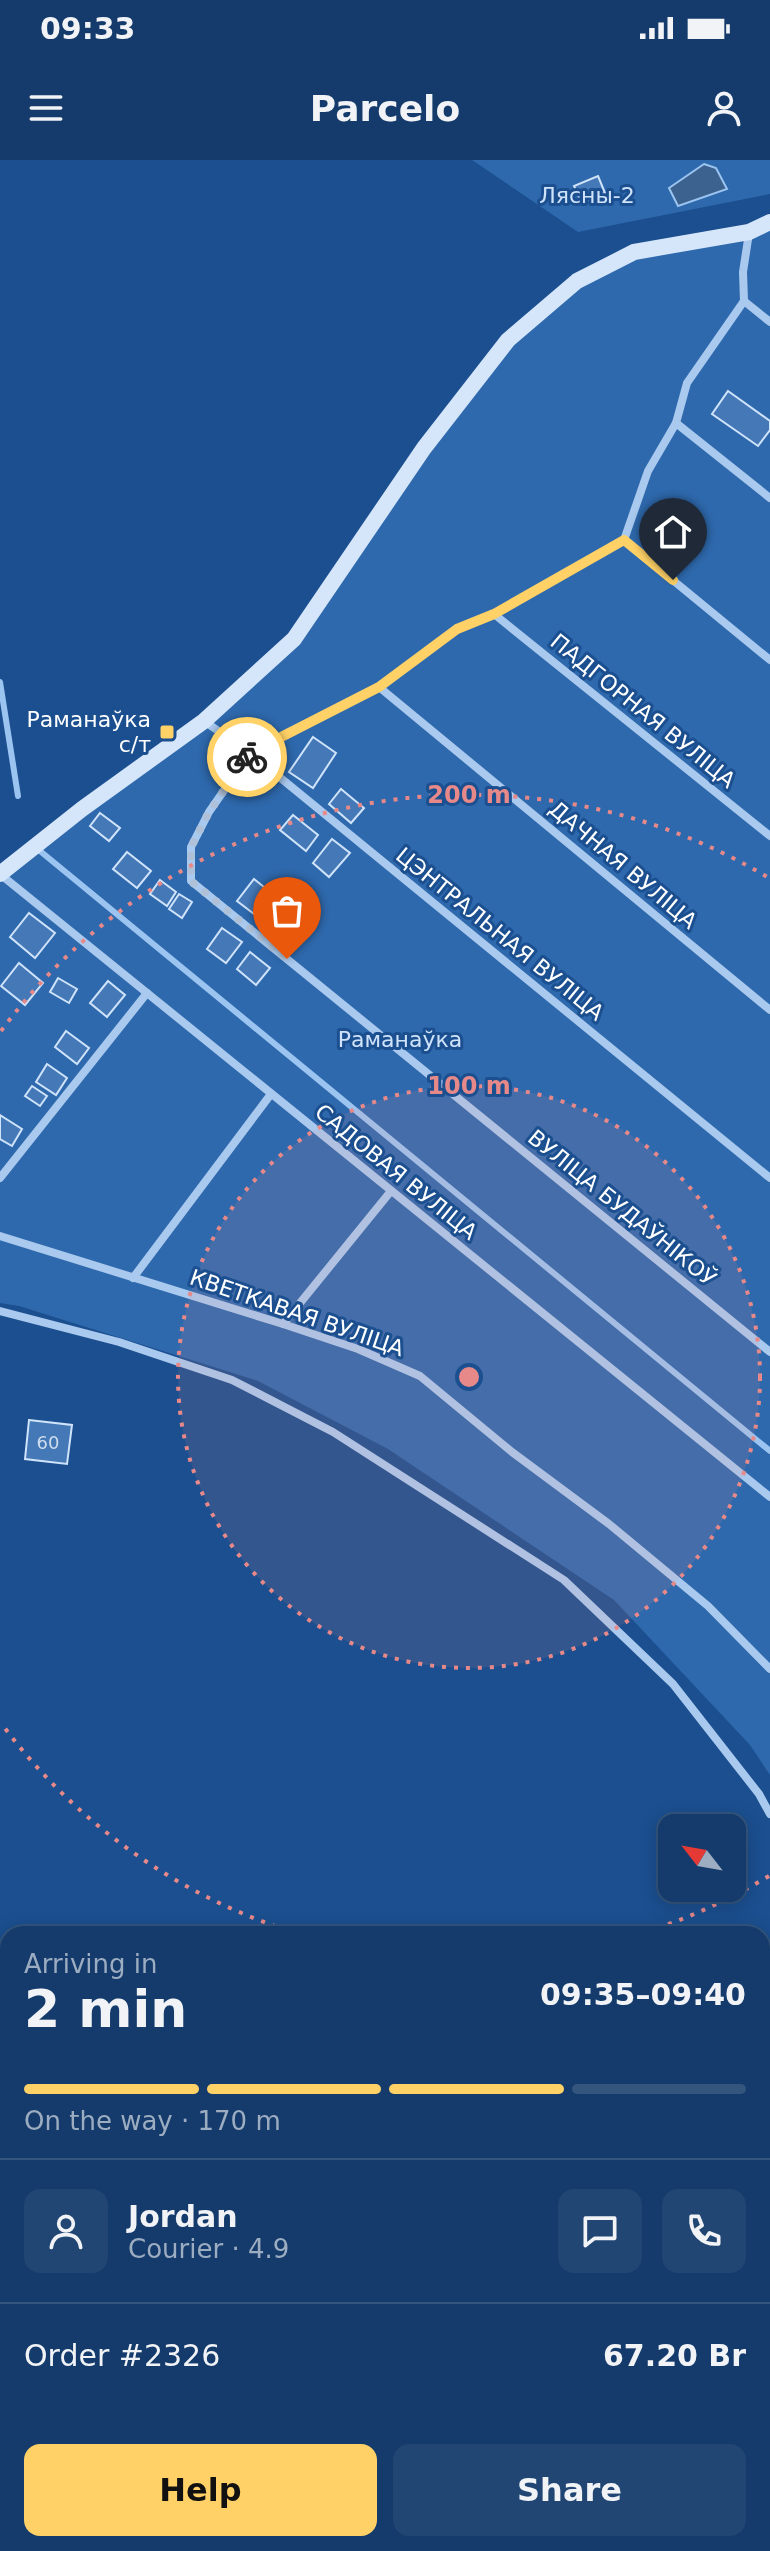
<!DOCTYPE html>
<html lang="en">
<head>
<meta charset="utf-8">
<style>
	:root { --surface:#143b6b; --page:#214673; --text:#f1f3f6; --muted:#9dadc1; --line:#33557e; --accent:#ffd166 }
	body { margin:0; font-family:"DejaVu Sans",sans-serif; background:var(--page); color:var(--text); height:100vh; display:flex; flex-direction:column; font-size:30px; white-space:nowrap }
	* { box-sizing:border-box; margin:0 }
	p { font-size:26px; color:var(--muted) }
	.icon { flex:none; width:44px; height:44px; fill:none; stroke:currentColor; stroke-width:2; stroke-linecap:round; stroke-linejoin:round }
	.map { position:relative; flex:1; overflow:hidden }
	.sheet { position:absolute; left:0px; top:1766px; width:770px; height:626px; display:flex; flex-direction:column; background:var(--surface); border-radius:24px 24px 0 0; box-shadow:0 4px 20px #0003,0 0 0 2px var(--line) }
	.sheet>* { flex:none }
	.needle { width:52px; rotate:301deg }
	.fabs { position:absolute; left:658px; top:1654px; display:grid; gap:16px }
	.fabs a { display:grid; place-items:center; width:88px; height:88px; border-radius:16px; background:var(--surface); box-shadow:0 4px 20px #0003,0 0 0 2px var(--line); font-size:40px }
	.pin { position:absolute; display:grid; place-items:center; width:68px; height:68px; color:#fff; margin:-82px -34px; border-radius:50% 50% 50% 0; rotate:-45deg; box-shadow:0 0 8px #0007 }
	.pin .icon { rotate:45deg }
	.courier { position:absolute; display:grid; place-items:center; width:80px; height:80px; margin:-40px; border:6px solid #ffd166; border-radius:50%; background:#fff; color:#222; box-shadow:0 2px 10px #0007 }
	.overview em { font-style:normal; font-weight:600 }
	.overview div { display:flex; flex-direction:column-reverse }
	.overview { display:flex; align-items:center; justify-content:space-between; height:136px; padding:0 24px }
	h1 { font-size:52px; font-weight:600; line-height:60px }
	.bar { display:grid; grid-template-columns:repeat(4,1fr); gap:12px 8px; align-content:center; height:96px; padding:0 24px }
	.bar i { height:10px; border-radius:6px; background:var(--line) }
	.bar .current { background:var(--accent) }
	.bar p { grid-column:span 4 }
	.line { display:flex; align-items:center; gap:20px; padding:0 24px; border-top:2px solid var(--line) }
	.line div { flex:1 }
	.round { display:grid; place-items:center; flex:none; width:84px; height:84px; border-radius:16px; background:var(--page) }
	.button { display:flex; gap:16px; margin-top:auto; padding:16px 24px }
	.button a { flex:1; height:92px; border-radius:16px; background:var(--accent); color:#111; font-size:32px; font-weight:600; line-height:92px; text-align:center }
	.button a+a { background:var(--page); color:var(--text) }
	.status { display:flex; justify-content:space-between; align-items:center; height:56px; padding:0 40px; background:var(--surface); direction:ltr }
	.status svg { height:22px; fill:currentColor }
	header { display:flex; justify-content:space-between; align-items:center; height:104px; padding:0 24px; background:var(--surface); font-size:36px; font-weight:600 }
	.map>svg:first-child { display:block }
	.green { fill:#2e69ad }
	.water { fill:#3c6290; stroke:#9cc4f0; stroke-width:2 }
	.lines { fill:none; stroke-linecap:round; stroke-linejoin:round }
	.stream { stroke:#9cc4f0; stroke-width:6 }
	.building { fill:#4478b7; stroke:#cfe3fa; stroke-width:2 }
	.street { stroke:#a9c9ee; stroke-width:8 }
	.secondary { stroke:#d6e6fa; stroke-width:16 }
	.done { stroke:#afc1d8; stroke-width:8; stroke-dasharray:0 14.4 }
	.route { stroke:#ffd166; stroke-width:10 }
	.ring { fill:none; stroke:#e88989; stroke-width:4; stroke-dasharray:4 8 }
	.poi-dot { fill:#ffd166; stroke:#1b4f8f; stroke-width:3 }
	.labels { text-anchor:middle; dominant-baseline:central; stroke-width:6; stroke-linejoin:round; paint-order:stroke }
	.number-label { font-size:18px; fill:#d0dded }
	.park-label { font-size:22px; fill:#cfe3fa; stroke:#1b4f8f }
	.street-label { font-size:22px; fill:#fff; stroke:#1b4f8f }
	.poi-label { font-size:22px; fill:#fff; stroke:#1b4f8f; text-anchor:end }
	.centre { fill:#e88989; stroke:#1b4f8f; stroke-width:4 }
	.ring-label { font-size:24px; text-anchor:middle; font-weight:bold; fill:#e88989; stroke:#1b4f8f; stroke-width:6; stroke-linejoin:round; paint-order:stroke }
</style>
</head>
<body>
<div class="status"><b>09:33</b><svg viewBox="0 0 49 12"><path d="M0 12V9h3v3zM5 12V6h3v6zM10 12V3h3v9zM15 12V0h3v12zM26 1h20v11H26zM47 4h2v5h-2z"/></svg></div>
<header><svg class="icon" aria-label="menu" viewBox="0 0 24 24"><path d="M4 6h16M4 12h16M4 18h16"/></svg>Parcelo<svg class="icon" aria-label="person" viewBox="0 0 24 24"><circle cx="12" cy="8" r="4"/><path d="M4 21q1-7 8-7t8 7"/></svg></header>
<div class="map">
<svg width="770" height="2391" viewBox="0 0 770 2391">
	<rect width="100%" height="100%" fill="#1b4f8f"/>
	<g class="green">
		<path d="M472 0H770V34L578 72Z"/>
		<path d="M770 64V1615L750 1585 614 1440 388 1289 258 1221 19 1146 0 1143V718L294 479 508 180 577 121 634 92Z"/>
		<path d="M770 2189V2391H699L700 2384H762V2201Z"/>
	</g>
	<path class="water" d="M704 4 716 8 727 29 678 46 669 28Z"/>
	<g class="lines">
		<g class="stream">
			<path d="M0 522 18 636"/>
			<path d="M40 691 770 1291"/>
		</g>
	</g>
	<g class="building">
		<path d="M598 16 605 33 582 43 574 26Z"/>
		<path d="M728 231 770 261V270L758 286 712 254Z"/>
		<path d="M313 577 336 593 313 628 289 612Z"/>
		<path d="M341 629 364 648 351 663 329 644Z"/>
		<path d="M100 653 120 668 109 681 90 666Z"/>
		<path d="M293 655 318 675 306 691 280 670Z"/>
		<path d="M332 679 350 693 329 717 313 703Z"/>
		<path d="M127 692 151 711 137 728 113 709Z"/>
		<path d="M254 719 275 736 258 757 237 741Z"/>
		<path d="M160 720 176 732 167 746 150 734Z"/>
		<path d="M179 734 192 742 182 758 169 749Z"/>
		<path d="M284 742 303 756 285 779 266 765Z"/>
		<path d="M29 753 55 773 35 798 10 777Z"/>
		<path d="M222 768 242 782 226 803 207 789Z"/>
		<path d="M250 792 270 808 256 825 237 809Z"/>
		<path d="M19 803 43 823 25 845 1 826Z"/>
		<path d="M58 818 77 829 69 843 50 832Z"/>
		<path d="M108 821 125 835 107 857 90 843Z"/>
		<path d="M66 871 89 888 77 904 55 887Z"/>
		<path d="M47 904 67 918 56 935 36 922Z"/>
		<path d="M32 926 47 936 40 946 25 936Z"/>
		<path d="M0 955 22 969 12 986 0 979Z"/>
		<path d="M29 1260 72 1265 67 1304 25 1299Z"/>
		<path d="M762 2315 770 2316V2366L762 2365Z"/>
	</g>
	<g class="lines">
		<g class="street">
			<path d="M749 73 743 112 744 141 687 223 676 263 648 311 624 380 494 454 457 469 379 527 250 593 209 652 191 687V721L770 1192"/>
			<path d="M744 141 770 162"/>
			<path d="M676 263 770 338"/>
			<path d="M624 380 770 500"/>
			<path d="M494 454 770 676"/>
			<path d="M379 527 770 850"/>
			<path d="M204 561 250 593 770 1018"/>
			<path d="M0 714 770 1337"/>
			<path d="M0 1018 147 833"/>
			<path d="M0 1076 283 1164 358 1189 420 1216 512 1292 609 1364 708 1446 770 1509"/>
			<path d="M133 1118 271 934"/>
			<path d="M0 1151 119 1182 232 1220 333 1272 564 1420 673 1524 759 1634 770 1654"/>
			<path d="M283 1164 391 1031"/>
			<path d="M762 2231 770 2218"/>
			<path d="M719 2391 720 2384"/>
		</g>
		<path class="secondary" d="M0 714 82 649 204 561 294 479 424 288 508 180 577 121 634 92 749 72 770 62"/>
	</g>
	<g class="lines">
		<path class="done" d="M247 597 209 652 191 687V721L287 799"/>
		<path class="route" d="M247 597 250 593 379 527 457 469 494 454 624 380 673 420"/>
	</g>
	<circle cx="469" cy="1217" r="291" fill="#e88989" fill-opacity=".12"/>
	<g class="ring">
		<circle cx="469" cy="1217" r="291"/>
		<path d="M769 1716A582 582 0 0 1 639 1774M299 1774A582 582 0 0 1 1 1563M1 871A582 582 0 0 1 769 718"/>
	</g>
	<rect class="poi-dot" x="159" y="564" width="16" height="16" rx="4"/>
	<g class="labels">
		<g class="number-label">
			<text x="48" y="1282">60</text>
		</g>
		<g class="park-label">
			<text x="587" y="35">Лясны-2</text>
			<text x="400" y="879">Раманаўка</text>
		</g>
		<g class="street-label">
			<text transform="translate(643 551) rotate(39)">ПАДГОРНАЯ ВУЛІЦА</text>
			<text transform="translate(623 705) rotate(40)">ДАЧНАЯ ВУЛІЦА</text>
			<text transform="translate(500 774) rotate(39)">ЦЭНТРАЛЬНАЯ ВУЛІЦА</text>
			<text transform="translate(396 1012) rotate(39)">САДОВАЯ ВУЛІЦА</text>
			<text transform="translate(622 1048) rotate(39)">ВУЛІЦА БУДАЎНІКОЎ</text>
			<text transform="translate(297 1153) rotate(19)">КВЕТКАВАЯ ВУЛІЦА</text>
		</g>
		<g class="poi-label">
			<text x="151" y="559">Раманаўка<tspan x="151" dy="25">с/т</tspan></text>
		</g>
	</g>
	<circle cx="469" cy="1217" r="12" class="centre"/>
	<g class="ring-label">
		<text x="469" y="643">200 m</text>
		<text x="469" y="934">100 m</text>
	</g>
</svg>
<div class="fabs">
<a><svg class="needle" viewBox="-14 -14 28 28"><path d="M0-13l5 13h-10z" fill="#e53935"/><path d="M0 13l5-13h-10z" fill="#9dadc1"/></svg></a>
</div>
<div class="pin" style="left:287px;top:799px;background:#ea580c"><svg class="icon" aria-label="bag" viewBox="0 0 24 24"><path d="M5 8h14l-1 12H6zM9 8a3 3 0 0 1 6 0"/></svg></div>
<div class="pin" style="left:673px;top:420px;background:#1f2937"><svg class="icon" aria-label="home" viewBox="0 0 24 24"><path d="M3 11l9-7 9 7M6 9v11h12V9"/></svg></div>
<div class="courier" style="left:247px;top:597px"><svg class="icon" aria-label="bike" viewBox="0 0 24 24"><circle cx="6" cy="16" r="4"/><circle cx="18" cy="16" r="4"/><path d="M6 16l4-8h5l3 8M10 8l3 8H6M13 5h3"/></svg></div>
<section class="sheet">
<div class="overview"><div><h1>2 min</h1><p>Arriving in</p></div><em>09:35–09:40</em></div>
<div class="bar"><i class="current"></i><i class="current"></i><i class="current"></i><i></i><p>On the way · 170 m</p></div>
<div class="line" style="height:144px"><a class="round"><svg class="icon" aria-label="person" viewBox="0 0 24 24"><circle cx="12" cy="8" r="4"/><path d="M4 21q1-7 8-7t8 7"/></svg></a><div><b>Jordan</b><p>Courier · 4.9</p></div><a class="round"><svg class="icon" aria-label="chat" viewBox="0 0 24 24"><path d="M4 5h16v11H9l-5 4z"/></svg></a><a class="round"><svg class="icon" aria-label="phone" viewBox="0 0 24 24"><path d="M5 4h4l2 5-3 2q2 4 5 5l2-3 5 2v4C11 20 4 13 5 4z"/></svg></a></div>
<div class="line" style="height:104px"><div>Order #2326</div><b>67.20 Br</b></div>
<div class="button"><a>Help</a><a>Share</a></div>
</section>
</div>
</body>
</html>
